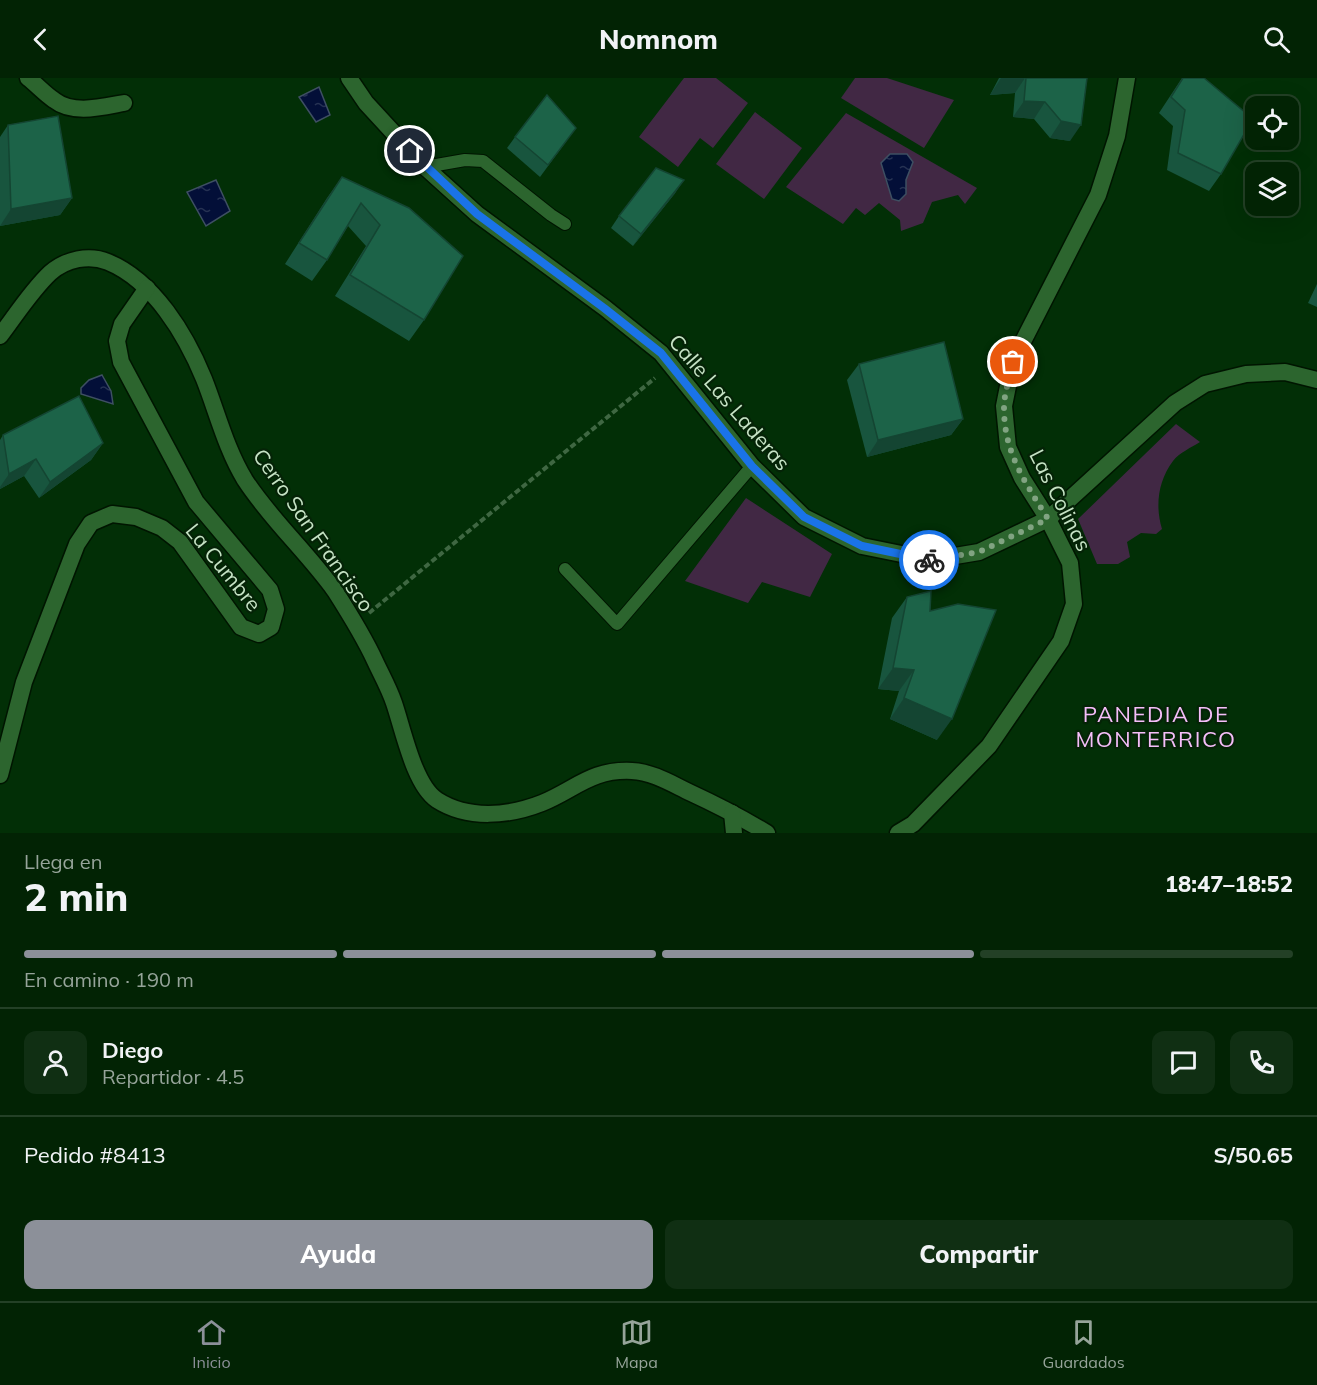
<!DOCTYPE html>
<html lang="es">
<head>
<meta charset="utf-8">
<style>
	:root { --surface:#022304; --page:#102f13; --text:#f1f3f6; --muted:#96a49a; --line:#234026; --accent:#8c9099 }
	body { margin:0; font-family:Mulish,sans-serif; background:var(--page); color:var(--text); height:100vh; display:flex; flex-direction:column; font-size:22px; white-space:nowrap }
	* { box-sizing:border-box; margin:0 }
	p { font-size:20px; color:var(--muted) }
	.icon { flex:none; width:33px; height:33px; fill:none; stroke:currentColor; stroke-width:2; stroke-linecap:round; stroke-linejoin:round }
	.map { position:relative; height:755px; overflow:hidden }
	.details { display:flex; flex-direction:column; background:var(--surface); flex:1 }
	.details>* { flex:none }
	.tools { position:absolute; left:1245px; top:18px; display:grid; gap:12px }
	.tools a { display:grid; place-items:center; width:54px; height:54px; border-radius:12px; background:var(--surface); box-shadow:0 6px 24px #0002,0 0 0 2px var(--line); font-size:30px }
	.pin { position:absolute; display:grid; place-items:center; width:51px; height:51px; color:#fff; margin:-26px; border:3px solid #fff; border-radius:50%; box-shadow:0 2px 6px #0007 }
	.courier { position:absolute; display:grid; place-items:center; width:60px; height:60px; margin:-30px; border:4px solid #1a73e8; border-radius:50%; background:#fff; color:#222; box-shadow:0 2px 8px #0007 }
	.head em { font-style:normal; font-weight:800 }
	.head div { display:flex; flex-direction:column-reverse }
	.head { display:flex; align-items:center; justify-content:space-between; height:102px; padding:0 24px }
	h1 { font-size:39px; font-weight:800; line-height:45px }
	.bar { display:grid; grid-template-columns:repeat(4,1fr); gap:9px 6px; align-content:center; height:72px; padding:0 24px }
	.bar i { height:8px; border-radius:4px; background:var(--line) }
	.bar .active { background:var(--accent) }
	.bar p { grid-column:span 4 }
	.line { display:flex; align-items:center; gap:15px; padding:0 24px; border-top:2px solid var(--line) }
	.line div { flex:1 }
	.round { display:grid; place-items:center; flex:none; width:63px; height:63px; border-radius:12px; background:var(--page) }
	.cta { display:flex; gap:12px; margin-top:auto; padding:12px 24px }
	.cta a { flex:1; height:69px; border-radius:12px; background:var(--accent); color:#fff; font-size:24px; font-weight:800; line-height:69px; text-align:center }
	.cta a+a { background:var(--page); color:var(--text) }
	header { display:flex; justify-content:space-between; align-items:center; height:78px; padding:0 24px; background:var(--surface); font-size:27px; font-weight:800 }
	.menu { display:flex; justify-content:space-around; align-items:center; height:84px; border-top:2px solid var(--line); background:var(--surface); font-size:16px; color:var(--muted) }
	.menu a { display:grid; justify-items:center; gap:3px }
	.menu .active { color:var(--accent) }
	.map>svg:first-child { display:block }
	.garden { fill:#412844; fill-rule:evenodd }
	.water { fill:url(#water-ripples); stroke:#3e4f62; stroke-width:1.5 }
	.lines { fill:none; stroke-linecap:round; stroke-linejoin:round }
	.service-casing { stroke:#001500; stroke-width:14 }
	.minor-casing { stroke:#001500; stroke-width:19 }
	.path { stroke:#3f6742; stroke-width:4; stroke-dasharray:6 3; stroke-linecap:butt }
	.service { stroke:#2c652e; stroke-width:12 }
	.minor { stroke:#2c652e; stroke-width:16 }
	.wall { fill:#18553e }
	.shaded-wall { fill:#144532 }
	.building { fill:#1c6348; stroke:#144532; stroke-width:1.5 }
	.done { stroke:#81a482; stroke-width:6; stroke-dasharray:0 10.8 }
	.route { stroke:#1a73e8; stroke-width:8 }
	.labels { text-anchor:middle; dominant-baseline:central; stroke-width:4.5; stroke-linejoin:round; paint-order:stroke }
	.street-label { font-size:21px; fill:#c6e3c5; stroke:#052307 }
	.neighbourhood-label { font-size:22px; letter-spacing:1.5px; fill:#f5bef9; stroke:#052307 }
</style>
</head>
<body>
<header><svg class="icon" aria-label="back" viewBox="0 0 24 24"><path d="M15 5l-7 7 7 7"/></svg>Nomnom<svg class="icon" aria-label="search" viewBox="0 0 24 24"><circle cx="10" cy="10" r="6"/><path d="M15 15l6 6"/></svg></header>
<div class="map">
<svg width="1317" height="755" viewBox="0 0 1317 755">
	<defs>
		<pattern id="water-ripples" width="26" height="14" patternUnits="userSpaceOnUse" patternTransform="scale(1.5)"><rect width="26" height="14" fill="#030f38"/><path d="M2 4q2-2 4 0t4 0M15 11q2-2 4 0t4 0" fill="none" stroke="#263253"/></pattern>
	</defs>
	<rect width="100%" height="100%" fill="#022f06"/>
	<g class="garden">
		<path d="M684 0H716L748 25 713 70 700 60 678 89 639 59Z"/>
		<path d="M855 0H887L954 22 924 70 841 20Z"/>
		<path d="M755 34 802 70 764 121 716 86Z"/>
		<path d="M846 35 977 110 965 126 958 117 932 124 923 145 901 153 900 142 879 125 865 137 856 130 843 146 786 109ZM885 100 906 102V116L892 120Z"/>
		<path d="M1176 346 1200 364C1192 369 1179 375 1173 383 1158 403 1155 428 1162 451L1156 456 1141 455 1127 464 1130 479 1118 486H1097L1078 441Z"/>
		<path d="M746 420 832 476 810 519 762 504 748 525 685 503Z"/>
	</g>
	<g class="water">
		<path d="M319 9 330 37 316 44 299 19Z"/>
		<path d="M890 76H907L913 84 906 102V116L899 123 892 121 881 85Z"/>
		<path d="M216 102 230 133 206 148 187 114Z"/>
		<path d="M102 297 111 313 113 326 81 316V310L89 302Z"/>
	</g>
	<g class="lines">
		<defs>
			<g id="service">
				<path d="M425 89 465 82 483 83 551 137 565 146"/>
				<path d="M565 491 617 546 752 388"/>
			</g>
			<g id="minor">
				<path d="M28 0C37 7 45 16 54 22 73 37 102 29 124 25"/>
				<path d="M349 0 366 25 425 89 477 136 605 230 661 275 752 388 804 439 862 468 931 482 979 474 1048 441 1175 325 1205 306 1246 296 1285 294 1317 302"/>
				<path d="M0 258C16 237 31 213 50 195 66 181 89 176 108 184 154 203 186 257 204 301 217 334 226 371 245 402 271 442 307 474 335 513 349 535 364 559 375 583 381 596 389 610 394 625 403 651 414 707 437 722 468 742 509 738 542 725 576 711 591 691 632 693 653 694 672 706 691 715 717 727 742 740 767 755"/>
				<path d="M0 697 24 604 77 466 91 445 112 436 136 439 162 450 180 464 241 549 259 556 271 549 276 531 270 512 196 424 121 284 117 263 122 246 147 210"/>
				<path d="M732 735 734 755"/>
				<path d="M898 755 913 746 989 668 1061 563 1074 526 1070 485 1048 441 1022 400 1008 369 1004 328 1013 283 1098 117 1117 58 1127 0"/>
			</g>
		</defs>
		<use href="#service" class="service-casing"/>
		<use href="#minor" class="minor-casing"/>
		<path class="path" d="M369 535 655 300"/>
		<use href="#service" class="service"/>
		<use href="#minor" class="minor"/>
	</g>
	<g class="wall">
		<path d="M999 0H1087L1070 63 1050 60 1034 41 1013 39 1015 15 990 17Z"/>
		<path d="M1182 0H1204L1221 96 1209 113 1167 92 1173 48 1159 35Z"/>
		<path d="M8 47 72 120 60 137 0 148V59Z"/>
		<path d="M515 59 568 61 540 99 507 70Z"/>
		<path d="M342 99 409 130 424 242 409 263 335 218 366 168 348 148 327 182 312 203 285 186 327 120Z"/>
		<path d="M676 114 633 168 611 150 619 138Z"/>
		<path d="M1317 206V229L1308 225Z"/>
		<path d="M859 286 963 341 951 357 867 379 847 302Z"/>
		<path d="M3 357 103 365 91 382 39 420 24 398 0 411V362Z"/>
		<path d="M907 519 930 533 937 662 890 641 899 613 878 611 892 540Z"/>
	</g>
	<g class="shaded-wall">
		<path d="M1001 0H1025L1015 15 990 17Z"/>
		<path d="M1024 23 1045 24 1034 41 1013 39Z"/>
		<path d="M1061 43 1081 47 1070 63 1050 60Z"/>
		<path d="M684 102 676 114 633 168 641 156Z"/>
		<path d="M72 120 60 137 0 148 11 131Z"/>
		<path d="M963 341 951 357 867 379 878 362Z"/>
		<path d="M103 365 91 382 39 420 50 404Z"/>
		<path d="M36 381 24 398 0 411V409L9 396Z"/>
		<path d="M893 590 914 592 899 613 878 611Z"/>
		<path d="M904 620 952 641 937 662 890 641Z"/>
	</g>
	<g class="building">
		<path d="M1026 0H1087L1081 47 1061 43 1045 24 1024 23Z"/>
		<path d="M1183 0H1204L1253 41 1221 96 1178 75 1185 32 1171 19Z"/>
		<path d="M547 17 576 50 548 87 515 59Z"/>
		<path d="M58 38 72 120 11 131 8 47Z"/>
		<path d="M656 90 684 102 641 156 619 138Z"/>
		<path d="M342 99 409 130 463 178 424 242 350 197 380 147 361 125 327 182 299 165Z"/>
		<path d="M944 264 963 341 878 362 859 286Z"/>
		<path d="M79 318 103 365 50 404 36 381 9 396 3 357Z"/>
		<path d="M931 513 930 533 958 526 996 532 952 641 904 620 914 592 893 590 907 519Z"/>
	</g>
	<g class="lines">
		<path class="done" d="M929 482 979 474 1048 441C1025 404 1004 375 1004 330 1004 315 1010 298 1013 284"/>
		<path class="route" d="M410 73 477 136 604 230 661 275 752 388 804 439 862 468 929 482"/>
	</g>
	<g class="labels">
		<g class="street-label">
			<text transform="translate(730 324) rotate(49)">Calle Las Laderas</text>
			<text transform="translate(1061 422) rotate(63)">Las Colinas</text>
			<text transform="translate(314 452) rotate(55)">Cerro San Francisco</text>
			<text transform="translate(224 489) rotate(51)">La Cumbre</text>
		</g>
		<g class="neighbourhood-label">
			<text x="1156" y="636">PANEDIA DE<tspan x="1156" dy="25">MONTERRICO</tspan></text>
		</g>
	</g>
</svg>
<div class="tools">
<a><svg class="icon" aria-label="locate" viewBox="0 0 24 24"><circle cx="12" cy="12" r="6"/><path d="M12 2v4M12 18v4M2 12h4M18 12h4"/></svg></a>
<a><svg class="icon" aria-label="layers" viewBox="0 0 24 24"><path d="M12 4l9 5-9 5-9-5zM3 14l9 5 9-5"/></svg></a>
</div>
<div class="pin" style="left:1013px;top:284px;background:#ea580c"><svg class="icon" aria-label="bag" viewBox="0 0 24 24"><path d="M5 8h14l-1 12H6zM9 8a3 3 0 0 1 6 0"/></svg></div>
<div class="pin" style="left:410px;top:73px;background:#1f2937"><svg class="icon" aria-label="home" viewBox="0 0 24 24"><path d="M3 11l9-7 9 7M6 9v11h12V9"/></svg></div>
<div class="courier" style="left:929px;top:482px"><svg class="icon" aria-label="bike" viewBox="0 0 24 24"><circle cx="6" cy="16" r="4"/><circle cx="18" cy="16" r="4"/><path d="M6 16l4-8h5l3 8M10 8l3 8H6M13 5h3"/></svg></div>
</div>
<section class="details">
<div class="head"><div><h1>2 min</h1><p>Llega en</p></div><em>18:47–18:52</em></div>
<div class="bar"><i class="active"></i><i class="active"></i><i class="active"></i><i></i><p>En camino · 190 m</p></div>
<div class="line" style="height:108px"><a class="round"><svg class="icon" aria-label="person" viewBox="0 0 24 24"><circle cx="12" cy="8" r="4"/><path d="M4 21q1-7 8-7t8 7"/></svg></a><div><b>Diego</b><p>Repartidor · 4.5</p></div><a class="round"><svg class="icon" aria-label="chat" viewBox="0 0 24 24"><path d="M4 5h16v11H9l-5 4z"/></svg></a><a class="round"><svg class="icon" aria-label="phone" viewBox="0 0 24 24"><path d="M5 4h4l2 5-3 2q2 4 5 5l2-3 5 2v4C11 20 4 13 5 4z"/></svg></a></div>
<div class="line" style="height:78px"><div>Pedido #8413</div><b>S/50.65</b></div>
<div class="cta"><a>Ayuda</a><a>Compartir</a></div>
</section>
<nav class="menu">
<a class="active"><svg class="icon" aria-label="home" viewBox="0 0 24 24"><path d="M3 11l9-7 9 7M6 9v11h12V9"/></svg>Inicio</a>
<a><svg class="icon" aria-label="map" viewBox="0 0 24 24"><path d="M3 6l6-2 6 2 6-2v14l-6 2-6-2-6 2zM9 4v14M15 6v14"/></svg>Mapa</a>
<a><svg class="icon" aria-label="saved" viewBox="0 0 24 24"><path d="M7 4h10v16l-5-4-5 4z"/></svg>Guardados</a>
</nav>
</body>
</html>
